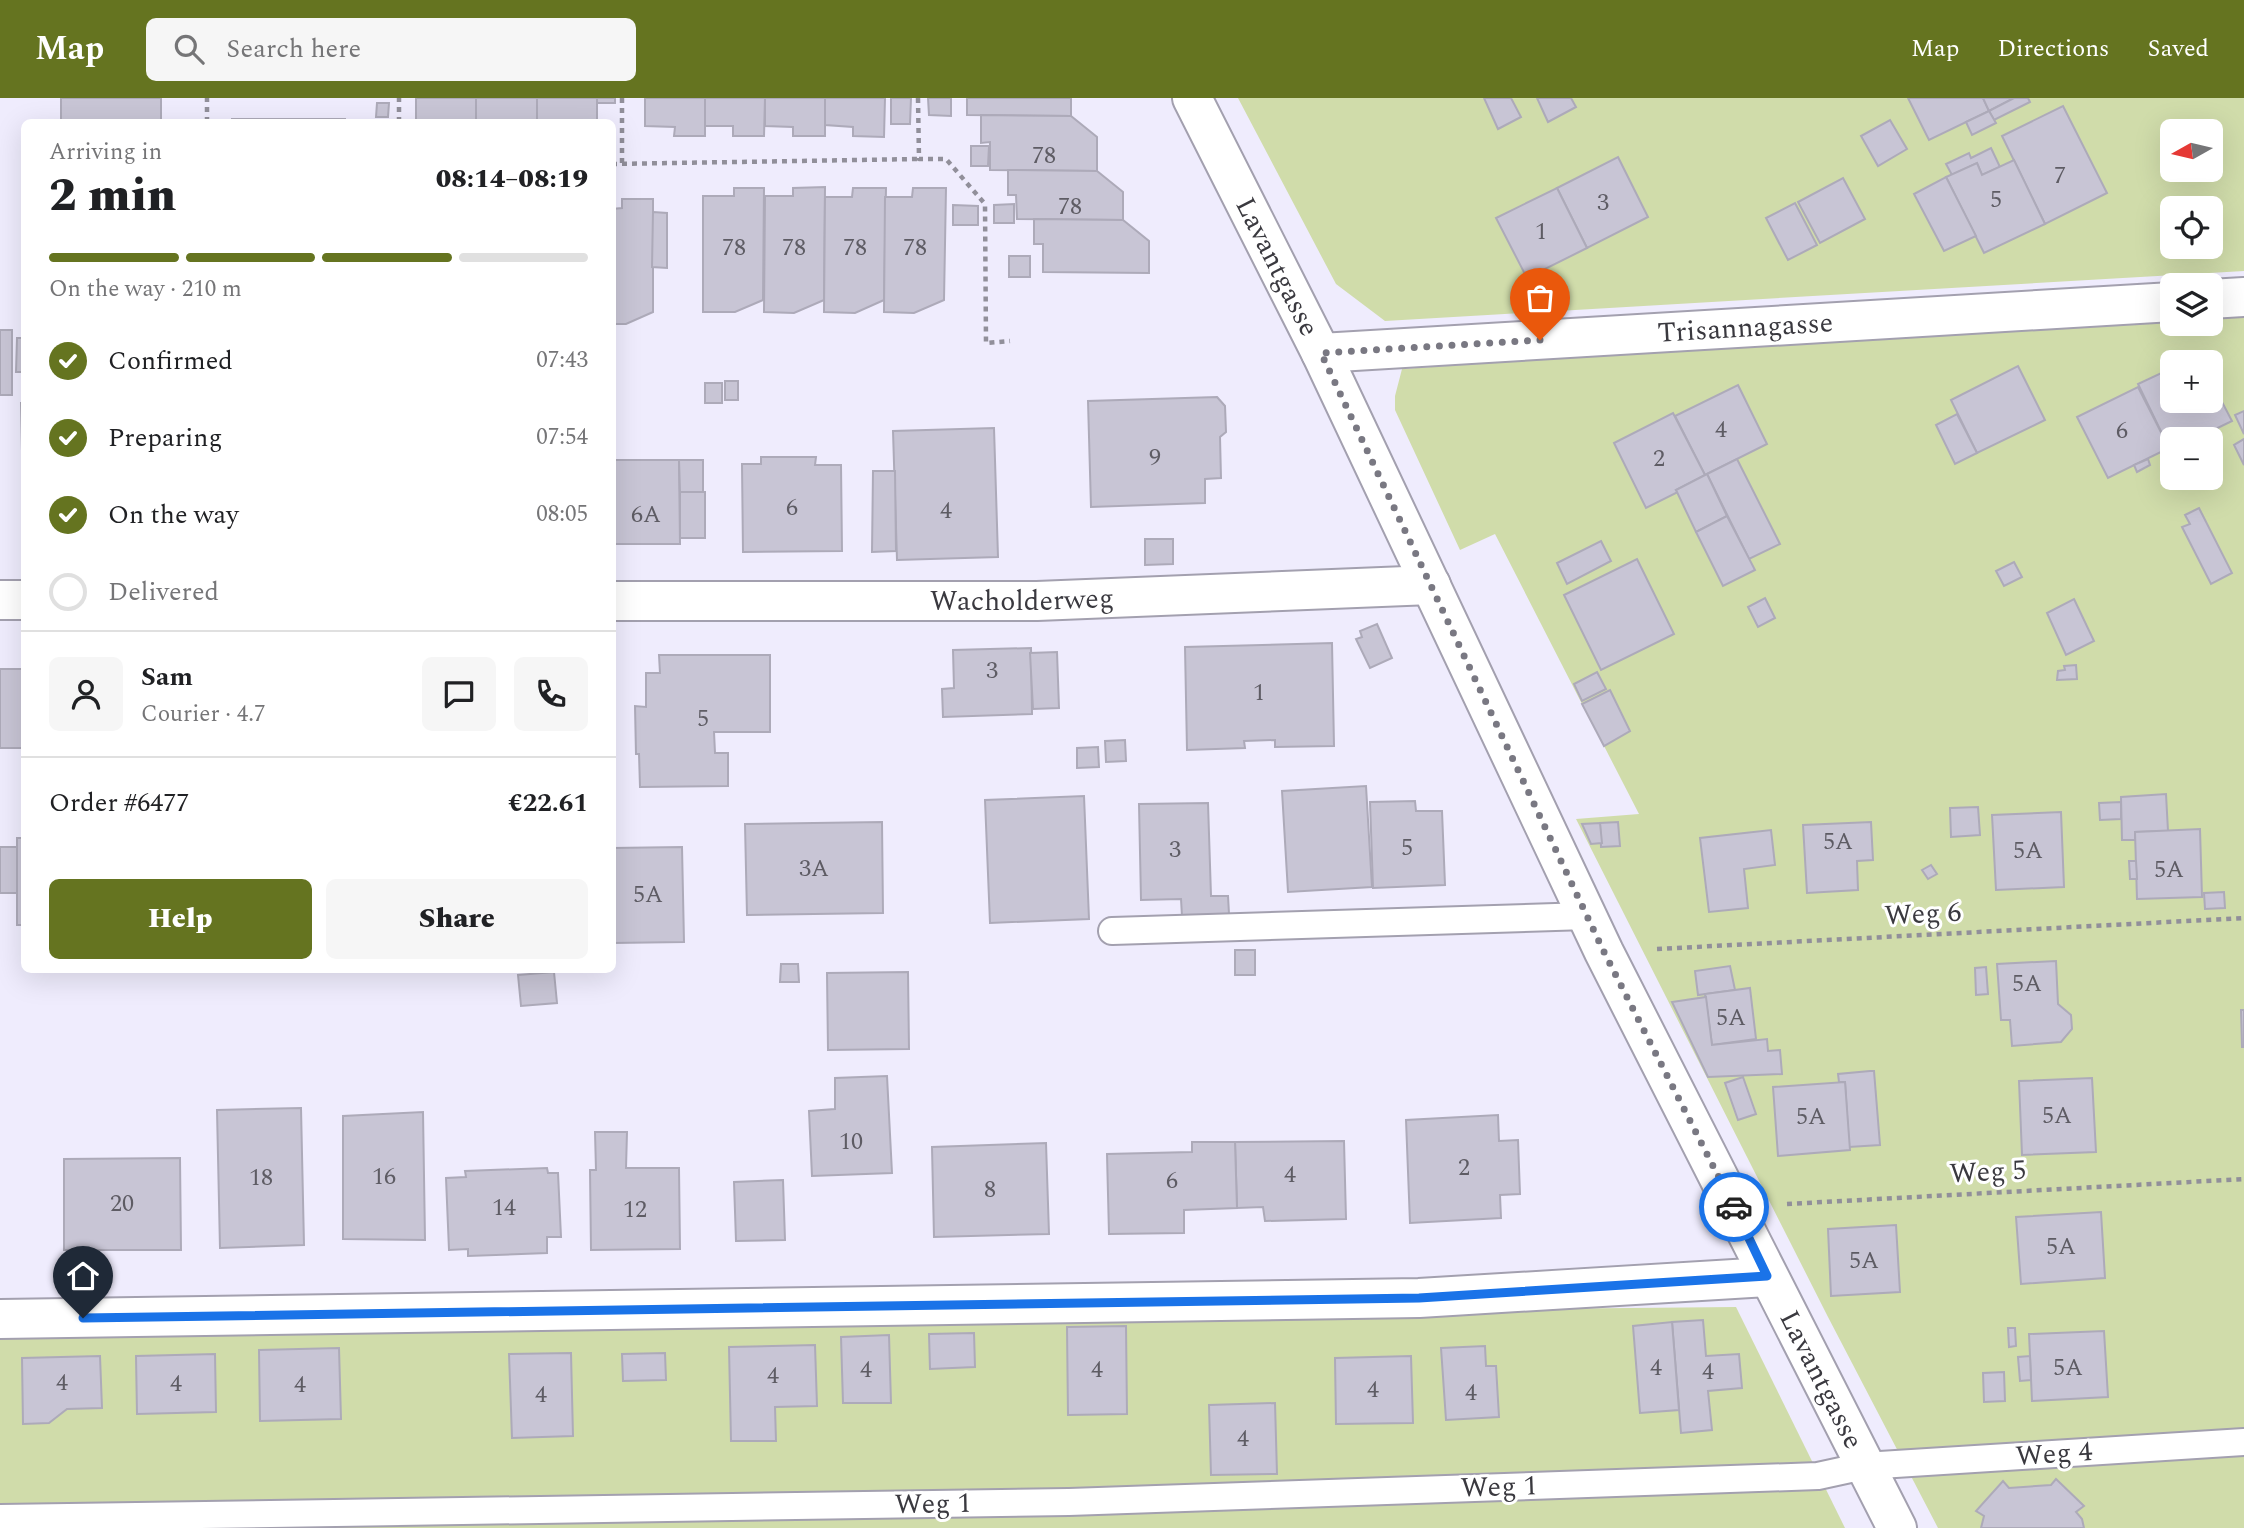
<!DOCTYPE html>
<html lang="en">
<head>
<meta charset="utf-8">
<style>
	:root { --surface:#fff; --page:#f6f6f6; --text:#202124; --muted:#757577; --line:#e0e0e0; --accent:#657420 }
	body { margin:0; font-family:Spectral,serif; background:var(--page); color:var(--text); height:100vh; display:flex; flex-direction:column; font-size:26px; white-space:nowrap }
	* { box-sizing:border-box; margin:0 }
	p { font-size:23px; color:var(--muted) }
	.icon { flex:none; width:38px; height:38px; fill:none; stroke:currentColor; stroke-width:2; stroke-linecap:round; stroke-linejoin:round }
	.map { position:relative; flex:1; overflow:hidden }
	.details { position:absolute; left:21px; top:21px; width:595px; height:854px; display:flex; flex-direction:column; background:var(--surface); border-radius:10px; box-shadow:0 7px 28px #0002 }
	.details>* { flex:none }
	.needle { width:46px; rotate:262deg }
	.controls { position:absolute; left:2160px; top:21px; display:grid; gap:14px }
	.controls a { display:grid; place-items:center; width:63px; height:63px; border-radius:10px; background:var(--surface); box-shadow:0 7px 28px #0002; font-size:35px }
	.pin { position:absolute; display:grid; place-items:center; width:60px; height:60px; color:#fff; margin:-72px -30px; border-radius:50% 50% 50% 0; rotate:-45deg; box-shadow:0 0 7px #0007 }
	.pin .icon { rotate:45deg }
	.courier { position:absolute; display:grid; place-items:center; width:70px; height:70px; margin:-35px; border:5px solid #1a73e8; border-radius:50%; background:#fff; color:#222; box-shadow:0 2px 9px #0007 }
	.headline em { font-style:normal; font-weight:800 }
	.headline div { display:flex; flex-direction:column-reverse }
	.headline { display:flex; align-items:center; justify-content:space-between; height:119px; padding:0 28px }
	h1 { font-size:46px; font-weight:800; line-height:52px }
	.bar { display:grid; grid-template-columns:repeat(4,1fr); gap:10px 7px; align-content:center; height:84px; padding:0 28px }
	.bar i { height:9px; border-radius:5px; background:var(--line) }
	.bar .active { background:var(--accent) }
	.bar p { grid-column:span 4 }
	.line { display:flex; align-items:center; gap:18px; padding:0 28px; border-top:2px solid var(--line) }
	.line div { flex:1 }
	.round { display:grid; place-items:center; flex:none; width:74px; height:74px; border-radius:10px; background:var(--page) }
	ol { padding:0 28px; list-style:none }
	li { display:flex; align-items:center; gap:21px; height:77px }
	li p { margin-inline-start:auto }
	li .icon { padding:7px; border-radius:50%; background:var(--accent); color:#fff; stroke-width:4 }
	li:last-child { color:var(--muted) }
	li i { width:38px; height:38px; border:4px solid var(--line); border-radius:50% }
	.cta { display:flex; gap:14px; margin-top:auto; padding:14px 28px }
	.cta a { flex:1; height:80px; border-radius:10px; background:var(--accent); color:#fff; font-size:28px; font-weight:800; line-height:80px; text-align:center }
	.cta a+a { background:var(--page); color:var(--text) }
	header { display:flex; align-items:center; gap:42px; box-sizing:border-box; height:98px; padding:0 35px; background:var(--accent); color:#fff }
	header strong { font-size:33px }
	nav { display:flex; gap:38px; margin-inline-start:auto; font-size:24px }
	.search { width:490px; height:63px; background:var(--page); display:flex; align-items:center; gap:18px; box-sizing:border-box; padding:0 24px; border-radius:10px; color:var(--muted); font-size:26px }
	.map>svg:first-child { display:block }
	.green { fill:#d0dcaa; fill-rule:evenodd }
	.building { fill:#c8c5d5; stroke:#adaab9; stroke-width:2 }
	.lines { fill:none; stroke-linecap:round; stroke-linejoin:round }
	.lane-casing { stroke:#a3a0af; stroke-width:30 }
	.street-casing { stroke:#a3a0af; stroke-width:42 }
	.path { stroke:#918f9a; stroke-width:4.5; stroke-dasharray:5 5; stroke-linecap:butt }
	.lane { stroke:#fff; stroke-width:26 }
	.street { stroke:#fff; stroke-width:38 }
	.done { stroke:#797882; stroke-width:7; stroke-dasharray:0 12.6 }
	.route { stroke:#1a73e8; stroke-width:9 }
	.labels { text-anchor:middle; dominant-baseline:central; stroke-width:6; stroke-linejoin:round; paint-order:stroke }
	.number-label { font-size:24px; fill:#5e5c64 }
	.street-label { font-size:28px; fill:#3a393f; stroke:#fff }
</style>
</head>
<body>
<header>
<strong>Map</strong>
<div class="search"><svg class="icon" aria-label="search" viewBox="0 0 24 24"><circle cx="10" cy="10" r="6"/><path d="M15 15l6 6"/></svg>Search here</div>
<nav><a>Map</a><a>Directions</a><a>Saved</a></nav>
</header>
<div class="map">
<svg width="2244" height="1430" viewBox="0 0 2244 1430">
	<rect width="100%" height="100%" fill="#efecfd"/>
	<g class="green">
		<path d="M1238 0H2244V173L1385 223 1336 186ZM2172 33H2210V72H2172ZM2172 110H2210V149H2172Z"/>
		<path d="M2244 213V1430H1938L1828 1219 1576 721 1639 716 1604 648 1630 633 1610 592 1582 606 1495 436 1460 452 1395 312V298L1402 271 2172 218V226H2210V215ZM2172 264H2210V303H2172ZM2172 341H2210V380H2172Z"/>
		<path d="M1736 1209 1845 1430H0V1226Z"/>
	</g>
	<g class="building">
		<rect x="61" y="0" width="100" height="24"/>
		<rect x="416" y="0" width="60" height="24"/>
		<rect x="476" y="0" width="61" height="24"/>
		<rect x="537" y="0" width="60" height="24"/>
		<rect x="597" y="0" width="18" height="5"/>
		<path d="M645 0H705V38H674L675 29 645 28Z"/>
		<path d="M705 0H765L764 38H733V28H705Z"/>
		<path d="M765 0H825V38H793V29L765 28Z"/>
		<path d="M825 0H885L884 39 853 38V29L825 27Z"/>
		<path d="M891 0H911L910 26H891Z"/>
		<path d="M928 0H951V18L929 17Z"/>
		<path d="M967 0H1071V18L967 17Z"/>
		<path d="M1484 0H1511L1521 19 1498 31Z"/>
		<path d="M1537 0H1571L1576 9 1548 24Z"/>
		<path d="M1908 0H1983L1989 13 1929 42Z"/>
		<path d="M1983 0H2014L1989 13Z"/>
		<path d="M2014 0H2028L2030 4 1994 22 1989 13Z"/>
		<path d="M377 5H389L388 19H376Z"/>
		<path d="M2063 8 2107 95 2045 126 2002 38Z"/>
		<path d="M1989 13 1996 25 1972 37 1966 24Z"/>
		<path d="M981 17 1071 18 1097 39V73L990 72V44L981 45Z"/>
		<rect x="232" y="21" width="113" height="3"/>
		<path d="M1890 22 1907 51 1878 68 1861 38Z"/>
		<path d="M971 48H989L988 68H971Z"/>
		<path d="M1991 50 2000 69 1982 77 1977 65 1952 77 1946 66 1969 55 1971 60Z"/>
		<path d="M1618 59 1648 119 1587 150 1557 90Z"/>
		<path d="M2014 62 2045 126 1984 155 1946 79 1977 65 1982 77Z"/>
		<path d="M1008 72 1097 73 1123 94V122L1017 121 1016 97H1008Z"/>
		<path d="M1946 79 1976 138 1944 153 1914 96Z"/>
		<path d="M1843 80 1865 121 1820 145 1798 104Z"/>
		<path d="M825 89 824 202 794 215 764 214 765 98H793V90Z"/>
		<path d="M734 90H764L763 202 735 214H703V98H734Z"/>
		<path d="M853 90H886L884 202 855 215 824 214 825 99H852Z"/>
		<path d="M913 90H946L944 202 914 215 884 214 885 99H912Z"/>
		<path d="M1557 90 1587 150 1527 180 1496 120Z"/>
		<path d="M622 101H653V214L626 226H612V111L622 110Z"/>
		<path d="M1795 105 1817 147 1788 162 1766 120Z"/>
		<path d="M1014 106V125H994V107Z"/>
		<path d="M953 107 978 108V127H953Z"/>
		<path d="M653 114 667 115V170L652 169Z"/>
		<path d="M1034 121 1123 122 1149 143V175L1043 174V146H1034Z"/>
		<rect x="1009" y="158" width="21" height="21"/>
		<rect x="0" y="232" width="12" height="65"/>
		<path d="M17 240H24V274H16Z"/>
		<path d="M2198 257 2202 264H2183Z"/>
		<path d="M2018 268 2045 322 1977 355 1951 302Z"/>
		<path d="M2172 270V303H2210V281L2232 323 2195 341H2172L2171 354 2138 286Z"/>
		<rect x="725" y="283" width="13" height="19"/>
		<rect x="705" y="285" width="17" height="20"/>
		<path d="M1738 287 1767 346 1705 377 1675 318Z"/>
		<path d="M2138 289 2169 350 2108 380 2077 319Z"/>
		<path d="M1217 299 1225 308 1226 334 1220 339 1221 380 1205 381V405L1091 409 1088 303Z"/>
		<path d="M21 305H24V452Z"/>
		<path d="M2244 313V336L2235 317Z"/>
		<path d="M1673 315 1705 377 1676 392 1678 394 1646 410 1614 345Z"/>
		<path d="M1957 316 1977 355 1955 366 1936 327Z"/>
		<path d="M994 330 998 459 897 462 893 333Z"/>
		<path d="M2244 341V367L2234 347Z"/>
		<path d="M761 359H816L815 367H841L842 453 743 454 742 366H761Z"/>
		<path d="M1737 361 1780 446 1749 461 1707 376Z"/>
		<path d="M2148 361 2150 367 2137 374 2134 367Z"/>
		<path d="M612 362H679L680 446H612Z"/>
		<path d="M679 362H703V394H680Z"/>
		<path d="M873 373H895L896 453 872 454Z"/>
		<path d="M1707 376 1727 418 1696 434 1676 392Z"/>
		<rect x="680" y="394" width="25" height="46"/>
		<path d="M2199 410 2232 475 2211 486 2182 429 2190 426 2185 417Z"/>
		<path d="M1727 418 1755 472 1723 488 1696 434Z"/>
		<path d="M1145 441H1173V466L1145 467Z"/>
		<path d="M1601 443 1611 463 1567 486 1557 465Z"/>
		<path d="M1637 461 1674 536 1601 572 1564 497Z"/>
		<path d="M2014 464 2022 479 2004 488 1996 473Z"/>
		<path d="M1765 500 1775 520 1758 529 1748 509Z"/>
		<path d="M2074 501 2094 543 2066 557 2047 515Z"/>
		<path d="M1377 526 1392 560 1370 570 1356 541 1362 539 1360 533Z"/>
		<path d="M1332 545 1334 648 1275 649V642L1244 643 1245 650 1187 652 1185 549Z"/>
		<path d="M1031 550 1032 616 943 619 942 591 954 590 953 552Z"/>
		<path d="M1057 554 1059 610 1033 611 1030 555Z"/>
		<path d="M659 557H770V634H714L715 655H728V688L640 689 639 656H636L635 608 646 609V575H660Z"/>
		<path d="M2076 567 2077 581 2057 582 2058 573 2065 572 2064 568Z"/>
		<rect x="0" y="571" width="24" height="79"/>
		<path d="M1597 574 1606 591 1582 603 1574 586Z"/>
		<path d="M1610 592 1630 633 1604 648 1582 606Z"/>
		<path d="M1125 642 1126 663 1106 664 1105 643Z"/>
		<path d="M1098 649 1099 669 1077 670V650Z"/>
		<path d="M1366 688 1372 789 1288 794 1282 693Z"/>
		<path d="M2166 696 2168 733 2135 734V742H2122L2121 699Z"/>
		<path d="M1084 698 1089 821 990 825 985 702Z"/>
		<path d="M1415 703 1416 713H1442L1445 787 1373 790 1370 704Z"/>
		<path d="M2121 704V721L2100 722 2099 705Z"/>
		<path d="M1208 705 1211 798H1228L1229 816 1182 818 1181 801 1141 802 1139 706Z"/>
		<path d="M1978 709 1980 737 1951 739 1950 710Z"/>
		<path d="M2061 714 2064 789 1996 792 1992 717Z"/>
		<path d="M882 724 883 815 747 817 745 726Z"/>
		<path d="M1618 724 1620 748 1601 749 1600 725Z"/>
		<path d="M1871 724 1873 762 1857 763 1858 792 1807 795 1803 727Z"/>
		<path d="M1600 725 1602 745 1591 746 1582 726Z"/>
		<path d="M2200 731 2202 799 2137 801 2135 734Z"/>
		<path d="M1771 732 1775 767 1744 771 1748 810 1709 814 1700 740Z"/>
		<rect x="17" y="740" width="7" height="87"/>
		<rect x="0" y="749" width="17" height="46"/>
		<path d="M682 749 684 844 612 845V750Z"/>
		<path d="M2129 763H2136L2137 781H2130Z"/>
		<path d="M1931 767 1937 776 1928 781 1922 772Z"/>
		<path d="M2224 794 2225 810 2205 811 2204 795Z"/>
		<rect x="1235" y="852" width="20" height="25"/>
		<path d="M2056 863 2058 906 2071 917 2072 931 2061 944 2012 948 2010 922H2001L1997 866Z"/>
		<path d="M781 866H798L799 884H780Z"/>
		<path d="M1730 868 1735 892 1698 897 1695 873Z"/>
		<path d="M1986 869 1988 896 1976 897 1975 870Z"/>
		<path d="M554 874 557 905 521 908 518 877Z"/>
		<path d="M908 874 909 951 828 952 827 875Z"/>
		<path d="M1750 890 1756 941 1712 947 1705 896Z"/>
		<path d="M1706 899 1712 947 1767 941 1768 953 1780 952 1782 976 1708 979 1672 904Z"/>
		<path d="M2241 912H2244V949H2242Z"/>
		<path d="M1870 973H1874L1880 1047 1849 1049 1845 984H1839L1838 976Z"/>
		<path d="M887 978 892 1075 812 1078 809 1013 835 1011V980Z"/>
		<path d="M1743 979 1756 1016 1738 1022 1725 985Z"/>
		<path d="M2092 980 2096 1054 2022 1057 2019 983Z"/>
		<path d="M1845 984 1850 1052 1778 1058 1773 989Z"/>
		<path d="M301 1010 304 1147 220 1150 217 1012Z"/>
		<path d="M423 1014 425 1142 343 1141V1018Z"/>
		<path d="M1498 1017 1499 1043 1518 1042 1520 1096 1500 1097 1501 1120 1410 1125 1406 1022Z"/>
		<path d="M595 1034H627L626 1070H679L680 1151 591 1152 590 1072H596Z"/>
		<path d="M1344 1043 1346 1121 1265 1123 1263 1109 1237 1110 1235 1044Z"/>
		<path d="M1192 1044H1235L1237 1110 1184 1112V1135L1109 1136 1107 1056 1192 1054Z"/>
		<path d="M1046 1045 1049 1136 934 1139 932 1049Z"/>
		<path d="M180 1060 181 1152H64V1061Z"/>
		<path d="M547 1070 548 1075H558L561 1139H547V1155L468 1158V1151L449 1152 446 1080 466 1079 465 1073Z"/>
		<path d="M783 1082 785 1142 736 1143 734 1084Z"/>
		<path d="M2101 1114 2105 1180 2021 1186 2016 1119Z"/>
		<path d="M1896 1127 1900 1194 1831 1198 1828 1131Z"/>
		<path d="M1703 1222 1706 1258 1739 1256 1742 1290 1708 1293 1712 1332 1681 1335 1672 1224Z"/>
		<path d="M1672 1224 1679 1312 1640 1315 1633 1228Z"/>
		<path d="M1126 1228 1127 1316 1068 1317 1067 1229Z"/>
		<path d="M2008 1230H2015L2016 1248 2009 1249Z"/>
		<path d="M2104 1233 2108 1299 2032 1303 2029 1236Z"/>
		<path d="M974 1235 975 1269 930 1271 929 1236Z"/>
		<path d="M889 1237 891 1305H843L841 1239Z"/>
		<path d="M815 1247 817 1308 775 1309 776 1343H731L729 1249Z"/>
		<path d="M1485 1248 1486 1268H1496L1499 1319 1446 1322 1441 1250Z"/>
		<path d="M339 1250 341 1321 260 1323 259 1252Z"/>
		<path d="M571 1255 573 1338 512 1340 509 1256Z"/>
		<path d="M665 1255 666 1282 623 1283 622 1256Z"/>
		<path d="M215 1256 216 1314 137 1316 136 1258Z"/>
		<path d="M100 1258 102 1310 67 1311 49 1325 23 1326 22 1260Z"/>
		<path d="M1411 1258 1413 1325 1336 1326 1335 1260Z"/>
		<path d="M2030 1258 2031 1282 2020 1283 2018 1259Z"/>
		<path d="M2004 1274 2005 1303 1984 1304 1983 1275Z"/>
		<path d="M1275 1305 1277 1376 1211 1377 1209 1307Z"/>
		<path d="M2056 1381 2084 1408 2076 1414 2082 1421 2084 1430H1981L1984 1418 1976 1413 2003 1383 2009 1390 2051 1387Z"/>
	</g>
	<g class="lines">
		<defs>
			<g id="lane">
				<path d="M1112 833 1587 818"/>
				<path d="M0 1420 1069 1404 1818 1378 1864 1368 2244 1344"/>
			</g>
			<g id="street">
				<path id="s1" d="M1192 0 1321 255 1604 854 1897 1430"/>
				<path d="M2210 201 2244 199"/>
				<path id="s2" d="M1321 255 2172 204"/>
				<path d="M0 502H24"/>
				<path id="s3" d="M612 503H1037L1431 487"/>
				<path d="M0 1221 1419 1200 1767 1179"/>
			</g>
		</defs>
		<use href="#lane" class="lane-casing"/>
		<use href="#street" class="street-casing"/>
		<g class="path">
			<path d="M622 0V66"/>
			<path d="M918 0 919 61H946L985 106 986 245 1010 243"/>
			<path d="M207 24V0"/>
			<path d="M399 24V0"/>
			<path d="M612 66 919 61"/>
			<path d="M1657 851 2244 820"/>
			<path d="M1787 1106 2244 1081"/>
		</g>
		<use href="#lane" class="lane"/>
		<use href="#street" class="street"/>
	</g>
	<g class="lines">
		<path class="done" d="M1540 242 1321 255 1604 854 1734 1109"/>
		<path class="route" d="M83 1220 1419 1200 1767 1178 1734 1109"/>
	</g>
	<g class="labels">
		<g class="number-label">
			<text x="1044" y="58">78</text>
			<text x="2060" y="78">7</text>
			<text x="1996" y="102">5</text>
			<text x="1603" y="105">3</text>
			<text x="1070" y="109">78</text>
			<text x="1541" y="134">1</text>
			<text x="734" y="150">78</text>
			<text x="794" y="150">78</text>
			<text x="855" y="150">78</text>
			<text x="915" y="150">78</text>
			<text x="1721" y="332">4</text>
			<text x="2122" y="333">6</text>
			<text x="1155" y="360">9</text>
			<text x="1659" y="361">2</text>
			<text x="792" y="410">6</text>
			<text x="946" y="413">4</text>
			<text x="646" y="417">6A</text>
			<text x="992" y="573">3</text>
			<text x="1259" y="595">1</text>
			<text x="703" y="621">5</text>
			<text x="1838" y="744">5A</text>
			<text x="1407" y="750">5</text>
			<text x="1175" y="752">3</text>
			<text x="2028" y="753">5A</text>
			<text x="814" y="771">3A</text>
			<text x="2169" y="772">5A</text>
			<text x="648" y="797">5A</text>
			<text x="2027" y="886">5A</text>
			<text x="1731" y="920">5A</text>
			<text x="2057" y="1018">5A</text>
			<text x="1811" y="1019">5A</text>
			<text x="851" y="1044">10</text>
			<text x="1464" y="1070">2</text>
			<text x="1290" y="1077">4</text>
			<text x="384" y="1079">16</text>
			<text x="261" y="1080">18</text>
			<text x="1172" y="1083">6</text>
			<text x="990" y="1092">8</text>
			<text x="122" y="1106">20</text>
			<text x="504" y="1110">14</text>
			<text x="635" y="1112">12</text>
			<text x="2061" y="1149">5A</text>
			<text x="1864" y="1163">5A</text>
			<text x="1656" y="1270">4</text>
			<text x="2068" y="1270">5A</text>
			<text x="866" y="1272">4</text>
			<text x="1097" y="1272">4</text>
			<text x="1708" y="1274">4</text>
			<text x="773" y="1278">4</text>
			<text x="62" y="1285">4</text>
			<text x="176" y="1286">4</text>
			<text x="300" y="1287">4</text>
			<text x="1373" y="1292">4</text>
			<text x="1471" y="1295">4</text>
			<text x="541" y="1297">4</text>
			<text x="1243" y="1341">4</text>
		</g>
		<g class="street-label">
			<text stroke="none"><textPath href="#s1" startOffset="189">Lavantgasse</textPath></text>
			<text stroke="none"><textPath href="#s2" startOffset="425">Trisannagasse</textPath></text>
			<text stroke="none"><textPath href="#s3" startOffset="410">Wacholderweg</textPath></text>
			<text transform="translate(1923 816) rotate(-3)">Weg 6</text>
			<text transform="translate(1988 1074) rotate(-3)">Weg 5</text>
			<text stroke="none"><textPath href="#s1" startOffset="1428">Lavantgasse</textPath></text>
			<text transform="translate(2054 1356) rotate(-4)">Weg 4</text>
			<text transform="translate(1499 1389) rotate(-2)">Weg 1</text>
			<text transform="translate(933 1406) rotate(-1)">Weg 1</text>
		</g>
	</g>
</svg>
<div class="controls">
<a><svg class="needle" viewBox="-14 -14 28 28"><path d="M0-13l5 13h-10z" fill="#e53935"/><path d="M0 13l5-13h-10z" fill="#757577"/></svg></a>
<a><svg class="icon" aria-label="locate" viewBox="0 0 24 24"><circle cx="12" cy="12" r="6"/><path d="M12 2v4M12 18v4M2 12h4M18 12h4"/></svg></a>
<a><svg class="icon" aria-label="layers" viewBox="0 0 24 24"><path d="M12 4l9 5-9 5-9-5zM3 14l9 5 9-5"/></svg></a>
<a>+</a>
<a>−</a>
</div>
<div class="pin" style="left:1540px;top:242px;background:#ea580c"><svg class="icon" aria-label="bag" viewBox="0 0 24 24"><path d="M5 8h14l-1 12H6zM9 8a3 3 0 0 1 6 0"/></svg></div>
<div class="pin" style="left:83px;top:1220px;background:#1f2937"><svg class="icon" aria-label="home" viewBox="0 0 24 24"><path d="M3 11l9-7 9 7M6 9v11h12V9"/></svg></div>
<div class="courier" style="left:1734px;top:1109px"><svg class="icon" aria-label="car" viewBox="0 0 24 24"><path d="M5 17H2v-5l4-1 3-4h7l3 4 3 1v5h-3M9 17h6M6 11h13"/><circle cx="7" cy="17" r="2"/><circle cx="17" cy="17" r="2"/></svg></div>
<section class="details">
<div class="headline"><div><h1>2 min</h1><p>Arriving in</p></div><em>08:14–08:19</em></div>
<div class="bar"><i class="active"></i><i class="active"></i><i class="active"></i><i></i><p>On the way · 210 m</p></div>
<ol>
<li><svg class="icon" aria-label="check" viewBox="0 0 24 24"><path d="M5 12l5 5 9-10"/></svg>Confirmed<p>07:43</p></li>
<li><svg class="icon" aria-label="check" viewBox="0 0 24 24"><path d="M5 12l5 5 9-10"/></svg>Preparing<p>07:54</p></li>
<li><svg class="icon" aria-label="check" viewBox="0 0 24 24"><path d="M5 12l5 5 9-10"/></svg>On the way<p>08:05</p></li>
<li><i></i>Delivered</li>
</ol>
<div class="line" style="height:126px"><a class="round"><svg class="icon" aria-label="person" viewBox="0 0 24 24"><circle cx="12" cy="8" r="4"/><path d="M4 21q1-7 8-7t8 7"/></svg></a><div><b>Sam</b><p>Courier · 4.7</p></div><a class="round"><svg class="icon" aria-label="chat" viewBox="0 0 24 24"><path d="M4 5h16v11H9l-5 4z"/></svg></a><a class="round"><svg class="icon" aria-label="phone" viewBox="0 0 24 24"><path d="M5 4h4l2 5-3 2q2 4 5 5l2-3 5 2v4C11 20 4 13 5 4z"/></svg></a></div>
<div class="line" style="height:91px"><div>Order #6477</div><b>€22.61</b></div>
<div class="cta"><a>Help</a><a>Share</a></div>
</section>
</div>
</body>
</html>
